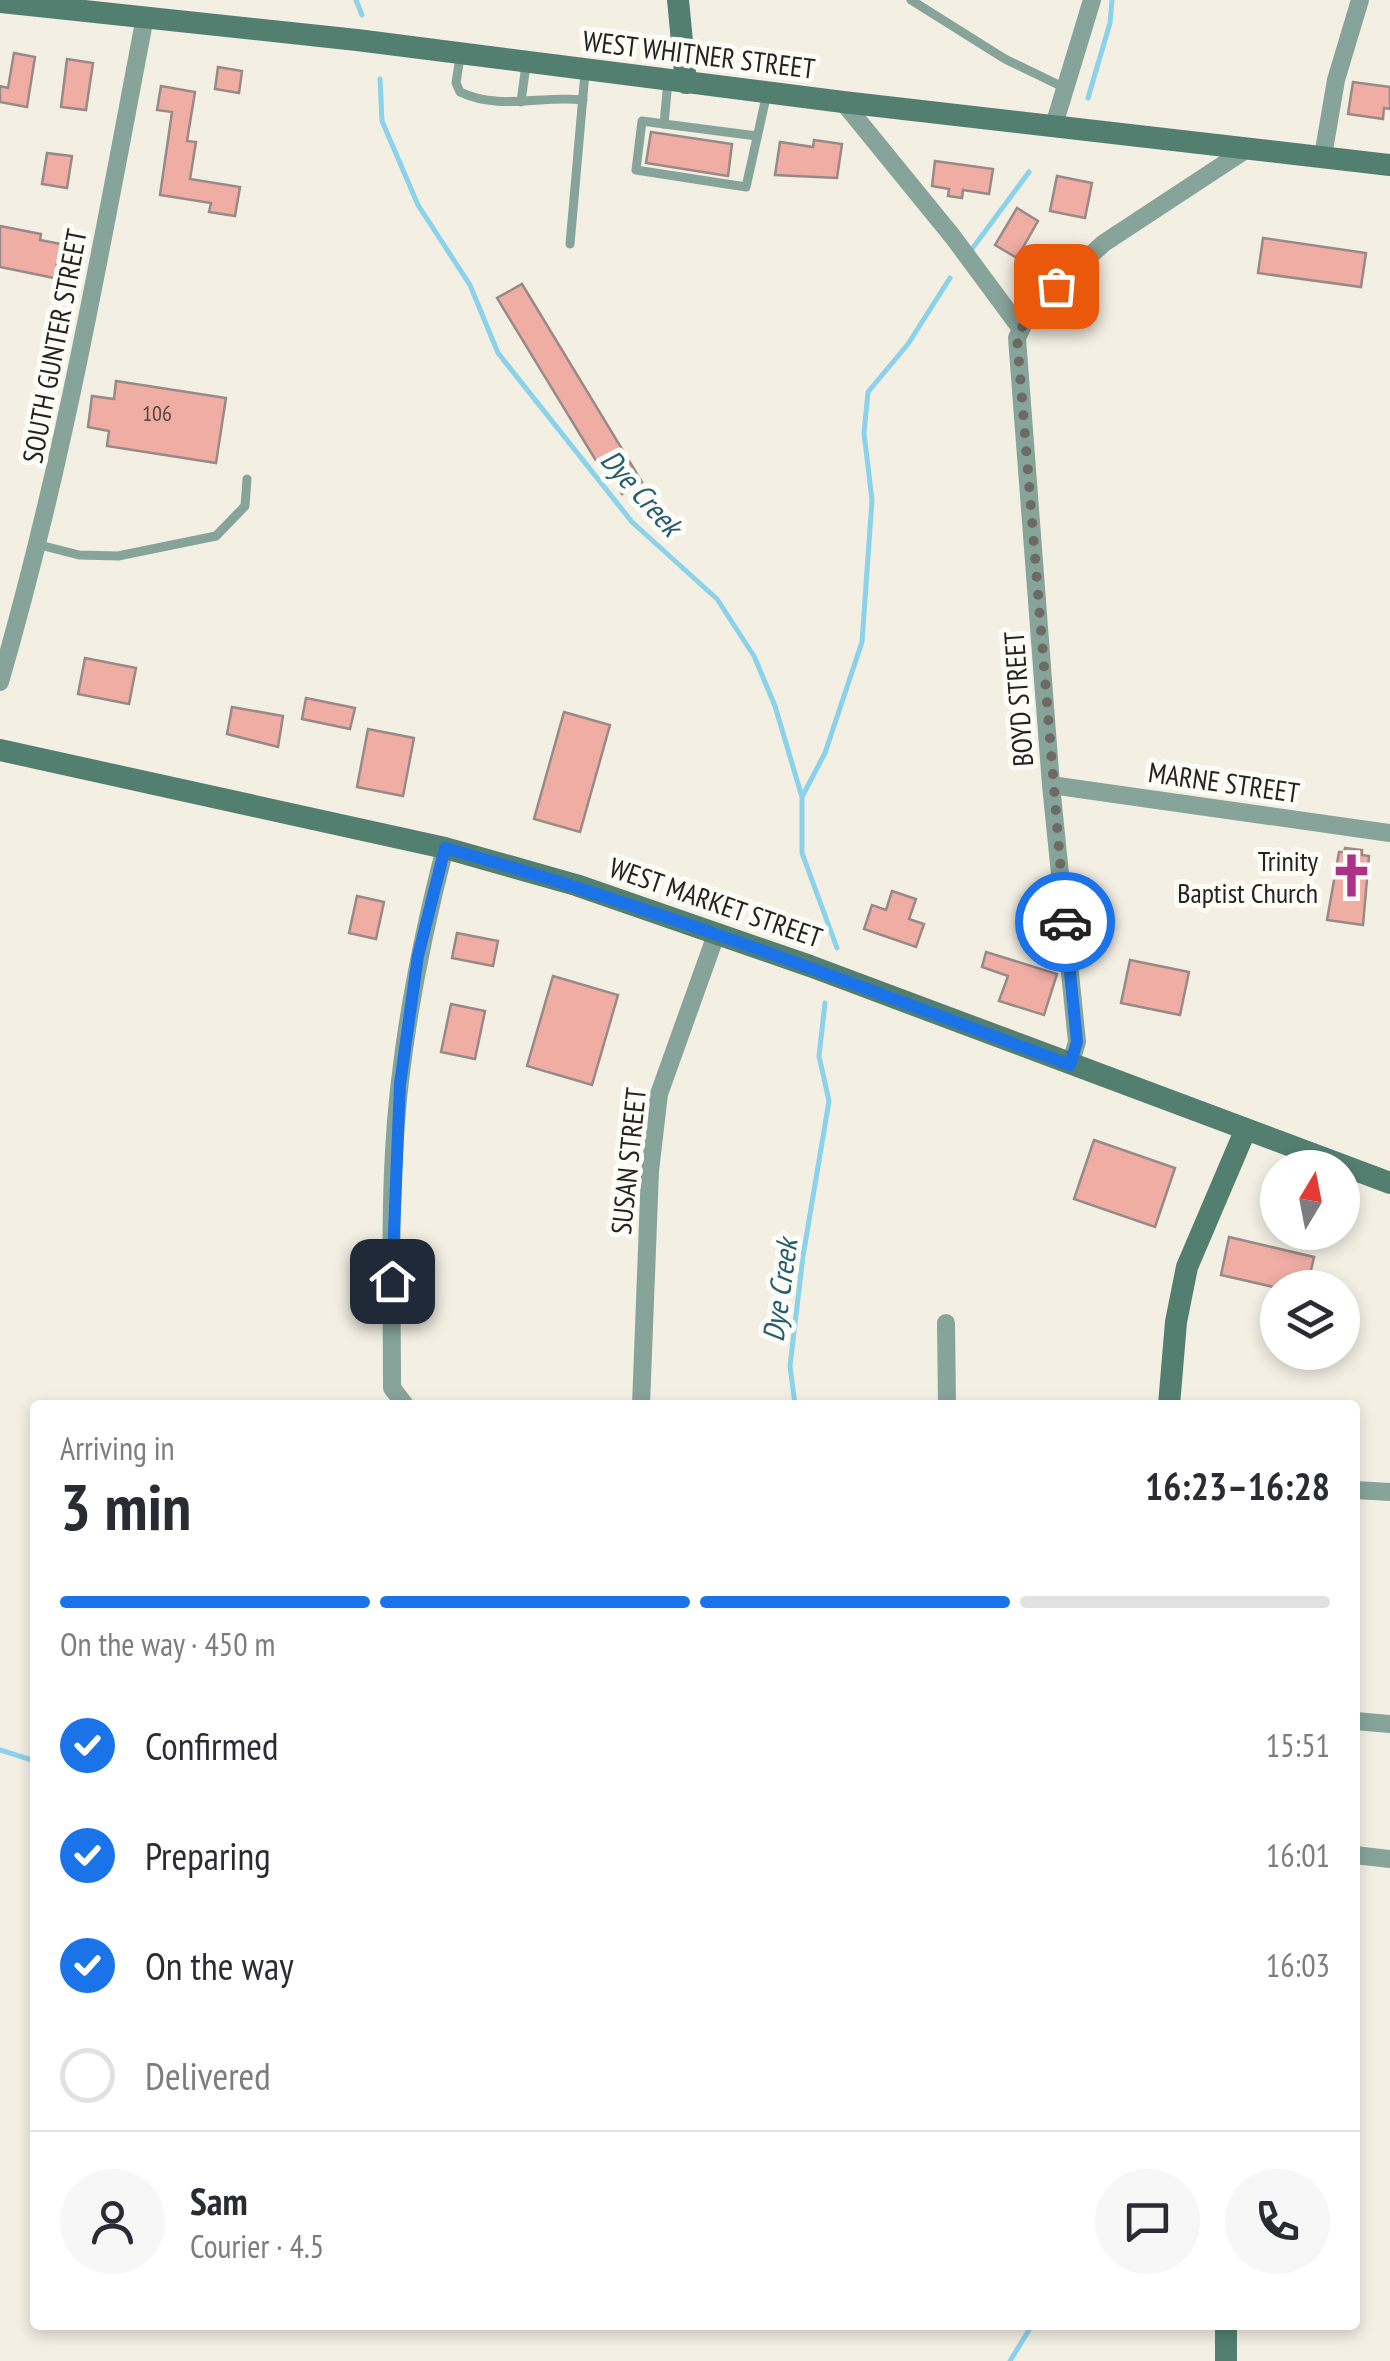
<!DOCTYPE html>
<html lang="en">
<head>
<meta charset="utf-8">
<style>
	:root { --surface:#fff; --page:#f7f7f7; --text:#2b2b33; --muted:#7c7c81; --line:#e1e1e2; --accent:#1a73e8 }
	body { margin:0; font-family:"PT Sans Narrow",sans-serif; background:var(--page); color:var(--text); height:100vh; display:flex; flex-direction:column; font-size:38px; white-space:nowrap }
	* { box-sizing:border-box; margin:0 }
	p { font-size:32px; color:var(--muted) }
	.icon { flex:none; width:55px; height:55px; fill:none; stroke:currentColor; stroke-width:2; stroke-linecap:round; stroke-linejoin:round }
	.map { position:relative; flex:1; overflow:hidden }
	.drawer { position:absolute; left:30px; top:1400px; width:1330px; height:930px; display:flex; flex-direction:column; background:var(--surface); border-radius:10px; box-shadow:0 5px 15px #0003 }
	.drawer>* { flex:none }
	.needle { width:65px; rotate:10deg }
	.fabs { position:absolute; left:1260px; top:1150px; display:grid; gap:20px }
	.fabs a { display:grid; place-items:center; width:100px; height:100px; border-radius:50%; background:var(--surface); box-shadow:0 5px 15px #0003; font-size:50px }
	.pin { position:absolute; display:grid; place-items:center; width:85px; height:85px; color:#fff; margin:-42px; border-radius:20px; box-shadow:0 5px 15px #0006 }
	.courier { position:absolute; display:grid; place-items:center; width:100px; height:100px; margin:-50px; border:8px solid #1a73e8; border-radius:50%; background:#fff; color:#222; box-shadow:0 2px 12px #0007 }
	.overview em { font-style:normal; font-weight:800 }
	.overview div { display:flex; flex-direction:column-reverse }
	.overview { display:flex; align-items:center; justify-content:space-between; height:170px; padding:0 30px }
	h1 { font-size:65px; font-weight:800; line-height:75px }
	.bar { display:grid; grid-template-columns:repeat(4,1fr); gap:15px 10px; align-content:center; height:120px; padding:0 30px }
	.bar i { height:12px; border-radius:8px; background:var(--line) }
	.bar .current { background:var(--accent) }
	.bar p { grid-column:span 4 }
	.line { display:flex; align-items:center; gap:25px; padding:0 30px; border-top:2px solid var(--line) }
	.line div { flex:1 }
	.round { display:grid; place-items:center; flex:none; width:105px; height:105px; border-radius:52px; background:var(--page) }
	ol { padding:0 30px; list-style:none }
	li { display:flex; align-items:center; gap:30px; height:110px }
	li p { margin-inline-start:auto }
	li .icon { padding:10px; border-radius:50%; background:var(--accent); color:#fff; stroke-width:4 }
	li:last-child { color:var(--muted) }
	li i { width:55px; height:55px; border:5px solid var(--line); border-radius:50% }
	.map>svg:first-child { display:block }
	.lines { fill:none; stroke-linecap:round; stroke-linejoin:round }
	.stream { stroke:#8bd2eb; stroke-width:5 }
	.building { fill:#efada4; stroke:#988a88; stroke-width:2.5 }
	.lane { stroke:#87a49a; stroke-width:9 }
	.street { stroke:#87a49a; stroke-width:18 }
	.secondary { stroke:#537f71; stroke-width:22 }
	.done { stroke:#6d6a64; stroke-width:10; stroke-dasharray:0 18 }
	.route { stroke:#1a73e8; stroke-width:12 }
	.labels { text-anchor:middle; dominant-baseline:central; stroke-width:10; stroke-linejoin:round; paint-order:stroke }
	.number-label { font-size:22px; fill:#584640 }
	.street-label { font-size:28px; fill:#25231f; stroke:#fefcf7 }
	.poi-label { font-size:28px; fill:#25231f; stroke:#fefcf7; text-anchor:end }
	.water-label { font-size:30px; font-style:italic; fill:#255d70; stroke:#fefcf7 }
</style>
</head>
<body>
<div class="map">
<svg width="1390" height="2361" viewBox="0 0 1390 2361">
	<rect width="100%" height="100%" fill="#f4efe3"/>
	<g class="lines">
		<g class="stream">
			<path d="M356 0 362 15"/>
			<path d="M380 79 382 121 418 205 470 285 498 353 632 522 717 599 754 656 775 706 802 797V853L837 948"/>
			<path d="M1088 98 1110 23 1112 0"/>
			<path d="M972 249 1029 172"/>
			<path d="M803 795 825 753 862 642 872 500 864 433 868 392 908 344 950 278"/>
			<path d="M795 1405 790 1366 803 1256 829 1101 819 1056 825 1003"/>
			<path d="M0 1750 35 1761"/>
			<path d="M1010 2361 1032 2325"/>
		</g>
	</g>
	<g class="building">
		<path d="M14 53 35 57 27 107 0 102V86L8 88Z"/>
		<path d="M67 59 93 63 86 110 61 107Z"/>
		<path d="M218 67 242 71 239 93 215 89Z"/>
		<path d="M1353 82 1390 87V109L1384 108 1383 119 1348 114Z"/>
		<path d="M161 86 195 92 187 141 196 142 190 179 240 187 235 216 209 212 211 203 160 195 172 112 157 110Z"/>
		<path d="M651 132 732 144 728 176 646 163Z"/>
		<path d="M814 140 842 144 837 178 775 175 780 142 813 147Z"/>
		<path d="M47 153 72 156 67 188 42 184Z"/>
		<path d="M935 161 993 169 989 194 963 190 962 198 948 196 949 189 932 186Z"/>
		<path d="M1057 176 1092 183 1085 218 1050 211Z"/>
		<path d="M1017 208 1038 221 1017 258 995 245Z"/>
		<path d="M0 226 41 234 40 240 61 244 54 278 0 267Z"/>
		<path d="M1263 238 1366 253 1361 287 1258 273Z"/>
		<path d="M522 284 642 482 622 494 603 462 598 464 497 298Z"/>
		<path d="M116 381 226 398 216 463 107 446 109 431 88 427 92 396 114 399Z"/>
		<path d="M85 658 136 668 129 704 78 694Z"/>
		<path d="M306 698 355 708 350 729 302 719Z"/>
		<path d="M232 707 283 716 278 747 227 734Z"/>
		<path d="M564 712 610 725 580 832 534 819Z"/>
		<path d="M368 729 414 738 403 796 357 787Z"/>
		<path d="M1345 848 1362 850V855L1369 856 1363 925 1327 920 1339 852H1344Z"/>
		<path d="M892 891 916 899 909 919 924 924 916 947 864 929 872 905 886 910Z"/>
		<path d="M357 896 384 902 376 939 349 933Z"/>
		<path d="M457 933 498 941 493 966 452 958Z"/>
		<path d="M986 952 1057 974 1044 1015 999 1001 1008 976 982 967Z"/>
		<path d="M1130 960 1189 972 1180 1015 1121 1003Z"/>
		<path d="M553 976 618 995 592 1085 527 1066Z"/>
		<path d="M451 1004 485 1011 475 1059 441 1052Z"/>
		<path d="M1094 1140 1175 1168 1155 1227 1074 1199Z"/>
		<path d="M1229 1237 1314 1257 1307 1288H1278L1221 1275Z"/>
	</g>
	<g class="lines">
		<g class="lane">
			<path d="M911 0 1005 59 1065 88"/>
			<path d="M460 57 456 83 460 92C500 111 541 95 583 100"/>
			<path d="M668 81 664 124 642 121 636 170 746 187 767 93"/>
			<path d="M521 102 526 65"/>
			<path d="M664 124 757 136"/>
			<path d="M570 244 585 73"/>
			<path d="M40 545 79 555 118 556 216 536 245 506 247 479"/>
		</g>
		<g class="street">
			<path d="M843 102 953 237 1021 329"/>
			<path d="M1054 125 1092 0"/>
			<path d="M1323 156 1336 80 1360 0"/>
			<path d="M0 682C64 462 102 242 145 17"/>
			<path d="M1051 785 1390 833"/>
			<path d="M1070 1065 1077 1042 1051 785 1017 338 1031 308 1104 243 1250 147"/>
			<path d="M946 1323 947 1405"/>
			<path d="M405 1405 392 1388C392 1286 388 1182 400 1081 409 1002 425 925 445 848"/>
			<path d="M641 1405 650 1171 659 1094 717 932"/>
			<path d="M1355 1490 1390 1492"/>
			<path d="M1355 1721 1390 1724"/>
			<path d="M1355 1855 1390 1859"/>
		</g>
		<g class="secondary">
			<path d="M678 0 686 83"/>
			<path d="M0 2 357 40 843 102 1390 165"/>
			<path d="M0 750 445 848 576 885 810 966 1390 1183"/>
			<path d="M1169 1405 1176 1322 1187 1267 1245 1131"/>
			<path d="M1226 2325V2361"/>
		</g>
	</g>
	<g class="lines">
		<path class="done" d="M1056 286 1031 308 1017 338 1065 922"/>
		<path class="route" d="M392 1281 400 1084 418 956 445 848C658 908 863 987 1070 1065L1077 1042 1065 922"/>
	</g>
	<defs>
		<symbol id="church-bare" viewBox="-9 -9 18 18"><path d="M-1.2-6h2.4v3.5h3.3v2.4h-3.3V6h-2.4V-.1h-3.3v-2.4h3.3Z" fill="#ab3287" stroke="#fefcf7" stroke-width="2.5" paint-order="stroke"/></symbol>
	</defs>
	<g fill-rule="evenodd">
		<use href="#church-bare" x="1320" y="844" width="63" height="63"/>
	</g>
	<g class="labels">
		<g class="number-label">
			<text x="157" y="413">106</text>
		</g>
		<g class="street-label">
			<text transform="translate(699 54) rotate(7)">WEST WHITNER STREET</text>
			<text transform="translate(54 346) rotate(-79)">SOUTH GUNTER STREET</text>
			<text transform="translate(1018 699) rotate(-94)">BOYD STREET</text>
			<text transform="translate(1224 782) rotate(8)">MARNE STREET</text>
			<text transform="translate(716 902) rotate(19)">WEST MARKET STREET</text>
			<text transform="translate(628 1161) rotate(-84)">SUSAN STREET</text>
		</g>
		<g class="poi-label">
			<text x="1318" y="860">Trinity<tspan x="1318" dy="32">Baptist Church</tspan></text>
		</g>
		<g class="water-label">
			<text transform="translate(642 492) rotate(48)">Dye Creek</text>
			<text transform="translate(779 1290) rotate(-82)">Dye Creek</text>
		</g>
	</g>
</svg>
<div class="fabs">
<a><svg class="needle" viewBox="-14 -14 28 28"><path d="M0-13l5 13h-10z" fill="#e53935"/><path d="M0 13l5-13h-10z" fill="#7c7c81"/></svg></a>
<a><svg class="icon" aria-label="layers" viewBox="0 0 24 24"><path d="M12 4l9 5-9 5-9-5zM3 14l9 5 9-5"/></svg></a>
</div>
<div class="pin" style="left:1056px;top:286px;background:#ea580c"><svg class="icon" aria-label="bag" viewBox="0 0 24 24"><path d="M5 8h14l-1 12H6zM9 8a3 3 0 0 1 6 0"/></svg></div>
<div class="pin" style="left:392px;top:1281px;background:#1f2937"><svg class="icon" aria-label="home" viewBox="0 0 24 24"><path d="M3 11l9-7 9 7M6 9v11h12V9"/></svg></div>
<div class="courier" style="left:1065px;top:922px"><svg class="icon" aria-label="car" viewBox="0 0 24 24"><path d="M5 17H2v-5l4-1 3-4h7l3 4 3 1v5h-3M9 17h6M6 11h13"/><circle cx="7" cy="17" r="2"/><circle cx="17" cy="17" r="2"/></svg></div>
<section class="drawer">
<div class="overview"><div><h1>3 min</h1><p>Arriving in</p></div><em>16:23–16:28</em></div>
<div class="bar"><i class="current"></i><i class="current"></i><i class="current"></i><i></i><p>On the way · 450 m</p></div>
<ol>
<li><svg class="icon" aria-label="check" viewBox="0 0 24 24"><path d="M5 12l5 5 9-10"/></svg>Confirmed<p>15:51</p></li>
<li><svg class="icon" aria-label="check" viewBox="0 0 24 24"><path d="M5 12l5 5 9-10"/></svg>Preparing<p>16:01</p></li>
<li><svg class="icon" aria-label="check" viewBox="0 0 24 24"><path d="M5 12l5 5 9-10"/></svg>On the way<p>16:03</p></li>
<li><i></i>Delivered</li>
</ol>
<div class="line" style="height:180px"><a class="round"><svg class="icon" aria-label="person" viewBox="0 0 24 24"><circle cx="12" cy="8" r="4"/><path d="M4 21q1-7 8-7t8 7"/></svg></a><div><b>Sam</b><p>Courier · 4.5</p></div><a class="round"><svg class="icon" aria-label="chat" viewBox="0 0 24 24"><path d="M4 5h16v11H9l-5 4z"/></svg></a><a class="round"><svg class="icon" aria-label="phone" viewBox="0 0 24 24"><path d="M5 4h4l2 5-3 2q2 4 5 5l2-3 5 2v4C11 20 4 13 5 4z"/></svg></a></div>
</section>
</div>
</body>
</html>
